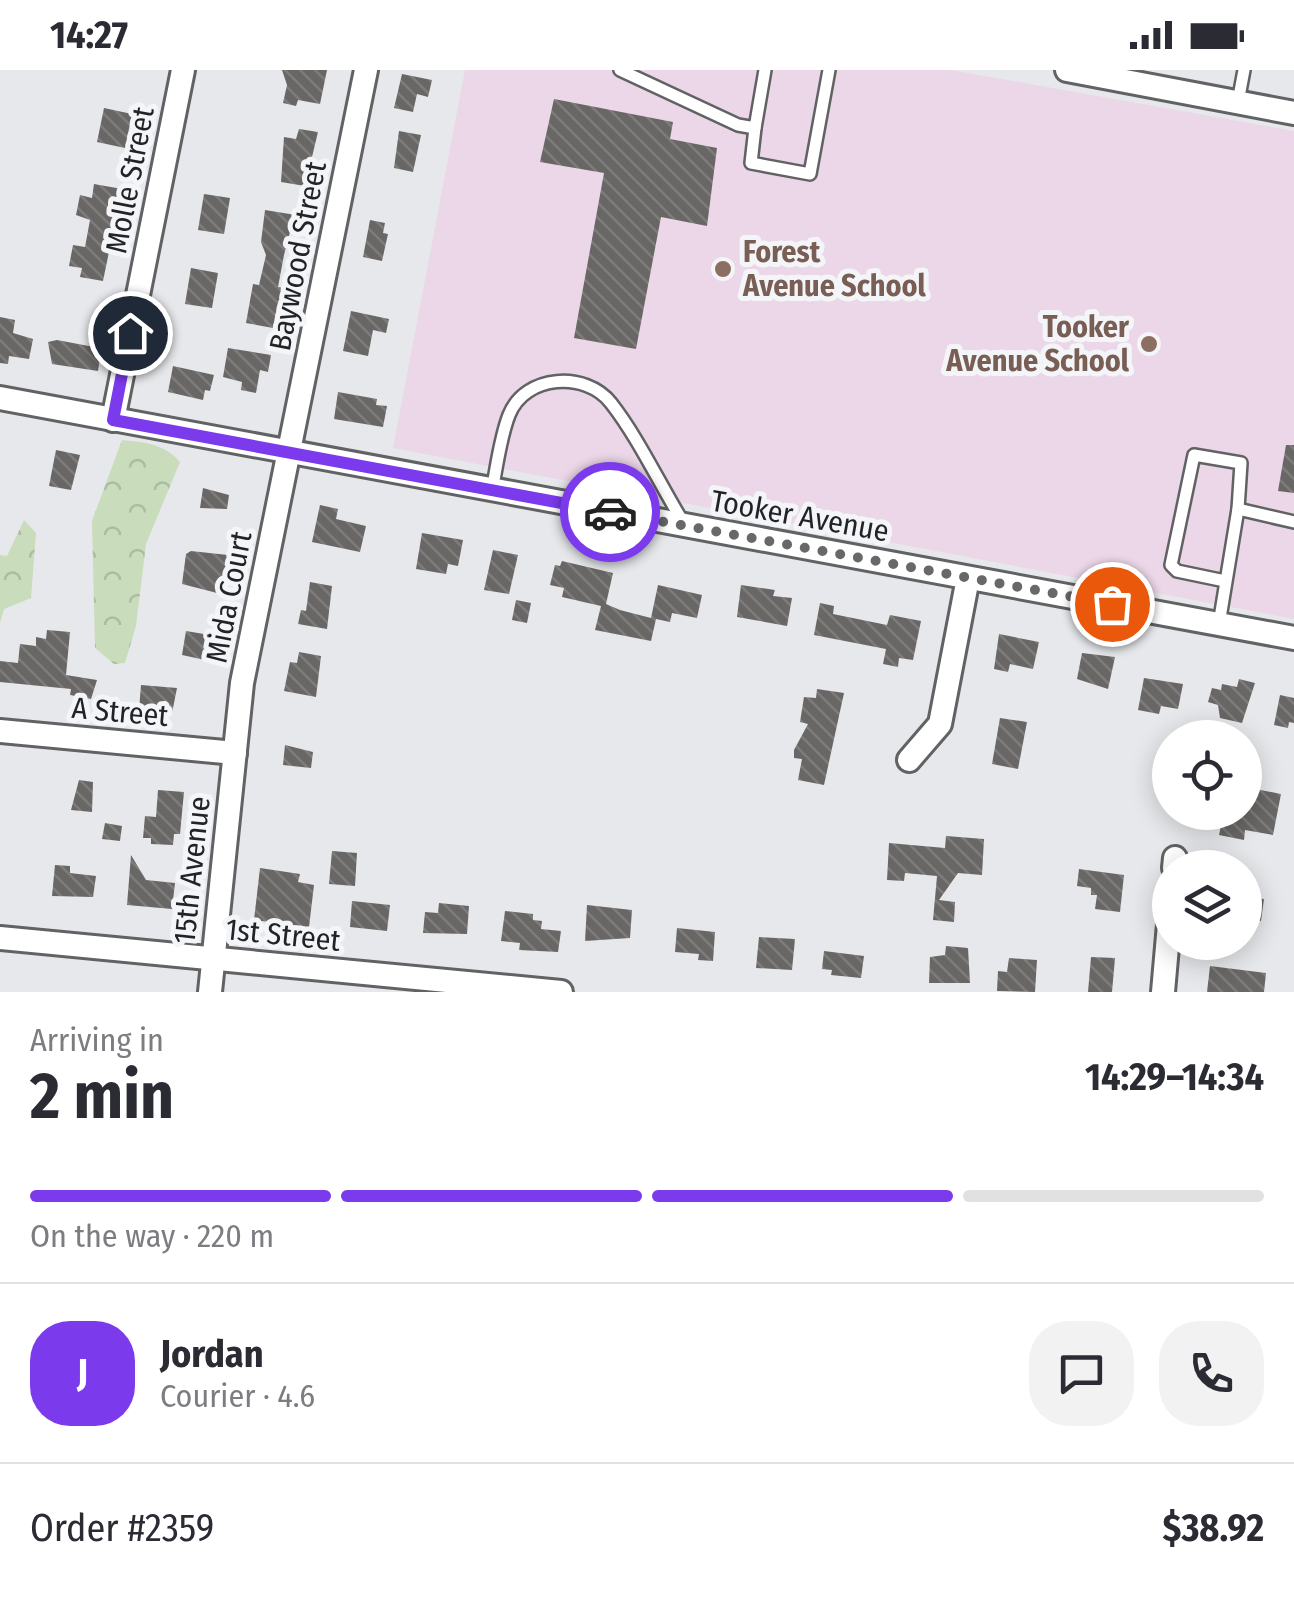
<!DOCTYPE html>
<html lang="en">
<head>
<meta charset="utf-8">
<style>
	:root { --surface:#fff; --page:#f2f2f3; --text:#2b2b33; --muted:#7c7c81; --line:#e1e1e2; --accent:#7c3aed }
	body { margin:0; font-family:"Fira Sans Condensed",sans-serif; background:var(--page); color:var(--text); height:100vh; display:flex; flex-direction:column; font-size:38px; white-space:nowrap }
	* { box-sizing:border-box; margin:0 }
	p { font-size:32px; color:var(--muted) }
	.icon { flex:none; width:55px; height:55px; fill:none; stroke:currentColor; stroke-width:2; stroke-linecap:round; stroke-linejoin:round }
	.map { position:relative; height:922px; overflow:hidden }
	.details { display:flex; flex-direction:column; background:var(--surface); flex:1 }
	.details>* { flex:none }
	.controls { position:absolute; left:1152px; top:650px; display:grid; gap:20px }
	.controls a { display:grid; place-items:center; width:110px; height:110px; border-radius:50%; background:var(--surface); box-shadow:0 5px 25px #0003; font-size:50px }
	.pin { position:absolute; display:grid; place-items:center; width:85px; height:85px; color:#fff; margin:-42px; border:5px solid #fff; border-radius:50%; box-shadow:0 2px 10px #0007 }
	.courier { position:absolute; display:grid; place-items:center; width:100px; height:100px; margin:-50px; border:8px solid #7c3aed; border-radius:50%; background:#fff; color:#222; box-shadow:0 2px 12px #0007 }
	.overview em { font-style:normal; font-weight:700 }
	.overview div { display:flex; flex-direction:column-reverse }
	.overview { display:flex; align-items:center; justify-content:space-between; height:170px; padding:0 30px }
	h1 { font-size:65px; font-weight:700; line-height:75px }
	.bar { display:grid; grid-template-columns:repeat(4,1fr); gap:15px 10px; align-content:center; height:120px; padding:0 30px }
	.bar i { height:12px; border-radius:8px; background:var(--line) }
	.bar .selected { background:var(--accent) }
	.bar p { grid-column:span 4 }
	.line { display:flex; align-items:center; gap:25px; padding:0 30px; border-top:2px solid var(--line) }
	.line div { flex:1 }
	.round { display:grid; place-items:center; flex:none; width:105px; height:105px; border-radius:40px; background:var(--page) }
	.status { display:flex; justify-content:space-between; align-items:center; height:70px; padding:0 50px; background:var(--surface); direction:ltr }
	.status svg { height:28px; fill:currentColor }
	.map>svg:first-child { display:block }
	.education { fill:#ebd7e7 }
	.forest { fill:url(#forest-crowns) }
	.building { fill:url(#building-back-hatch) }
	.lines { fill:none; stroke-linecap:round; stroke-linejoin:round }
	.service-casing { stroke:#616264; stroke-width:16 }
	.minor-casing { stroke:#616264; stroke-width:28 }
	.service { stroke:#fff; stroke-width:11 }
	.minor { stroke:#fff; stroke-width:22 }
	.done { stroke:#67686a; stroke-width:10; stroke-dasharray:0 18 }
	.route { stroke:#7c3aed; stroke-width:12 }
	.education-dot { fill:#8d6e63; stroke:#f4f5f8; stroke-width:4 }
	.labels { text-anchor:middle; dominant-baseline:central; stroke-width:10; stroke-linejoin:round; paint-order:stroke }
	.street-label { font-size:30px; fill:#222324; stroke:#f4f5f8 }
	.education-label { font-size:30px; font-weight:bold; fill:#785e54; stroke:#f4f5f8; text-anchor:start }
</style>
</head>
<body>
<div class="status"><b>14:27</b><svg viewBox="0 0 49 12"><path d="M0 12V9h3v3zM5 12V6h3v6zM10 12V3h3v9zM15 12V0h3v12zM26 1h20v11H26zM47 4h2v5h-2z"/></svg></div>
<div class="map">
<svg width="1294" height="922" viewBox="0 0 1294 922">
	<defs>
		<pattern id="forest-crowns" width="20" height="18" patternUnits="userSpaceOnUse" patternTransform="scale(2.5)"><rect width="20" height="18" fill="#c9dcbb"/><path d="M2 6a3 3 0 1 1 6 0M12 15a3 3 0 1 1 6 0" fill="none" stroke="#acbca1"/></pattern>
		<pattern id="building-back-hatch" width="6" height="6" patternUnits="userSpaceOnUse" patternTransform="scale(2.5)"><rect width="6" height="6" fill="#696765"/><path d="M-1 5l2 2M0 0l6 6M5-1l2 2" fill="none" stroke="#7e7c7b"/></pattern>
	</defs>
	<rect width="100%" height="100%" fill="#e7e8eb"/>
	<path class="education" d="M465 0H951L1294 61V549L393 378Z"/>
	<g class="forest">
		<path d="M122 370C144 372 165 374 180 392L146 474 136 556 125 593 114 594 95 578 92 451Z"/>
		<path d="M24 450 36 463 31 528 4 539 0 553V485L7 486Z"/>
	</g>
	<g class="building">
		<path d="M282 0H327L320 34 298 30 296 36 283 33 287 15Z"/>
		<path d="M402 4 432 10 428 27 417 24 413 42 394 38Z"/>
		<path d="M554 29 673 52 670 69 717 78 707 156 661 147 636 279 574 268 604 103 540 92Z"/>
		<path d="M104 38 132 44 125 78 97 72Z"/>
		<path d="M299 59 318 62 305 116 281 112 284 67 296 69Z"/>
		<path d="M399 61 421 65 413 102 394 98Z"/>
		<path d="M94 114 122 119 103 211 80 207 82 198 69 196 73 175 85 177 90 150 76 145 80 125 92 128Z"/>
		<path d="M204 124 230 128 224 164 198 160Z"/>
		<path d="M265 140 302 146 298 164 290 162 284 185 278 217 289 219 286 237 277 236 273 258 246 253 253 214 259 215 266 185 261 172Z"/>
		<path d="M370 150 385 153 383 163 388 164 382 191 363 187Z"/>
		<path d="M191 198 218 203 212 238 185 234Z"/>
		<path d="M351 241 389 249 386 263 373 260 368 286 343 281Z"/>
		<path d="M0 247 15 250 13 263 33 269 29 289 9 286 8 294 0 293Z"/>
		<path d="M151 252 168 255 164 274 148 271Z"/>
		<path d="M57 270 94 277 93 281 101 282 98 301 52 294 48 272Z"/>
		<path d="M228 278 271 285 268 302 260 300 256 323 241 320 242 312 223 307Z"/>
		<path d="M173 296 214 305 210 321 205 320 203 330 168 322Z"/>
		<path d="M338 322 377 329 376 335 387 336 383 357 334 349Z"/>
		<path d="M1286 375H1294V423L1278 421Z"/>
		<path d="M56 380 80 385 71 420 49 416Z"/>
		<path d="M203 418 229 425 227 439 200 438Z"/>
		<path d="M320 435 338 439 336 449 366 456 360 482 312 472Z"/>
		<path d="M422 463 463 470 458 496 448 494 446 504 416 499Z"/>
		<path d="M493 480 518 485 509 524 484 520Z"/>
		<path d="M191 481 228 485 221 524 182 514 186 484Z"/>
		<path d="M562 491 613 503 606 534 620 540 651 548 658 515 702 525 697 548 672 543 670 552 656 549 651 571 595 560 601 536 562 527 564 518 550 515 555 495 560 496Z"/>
		<path d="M310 512 332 516 327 559 298 554 301 540 306 541Z"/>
		<path d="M741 515 775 520 773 526 792 528 787 556 737 547Z"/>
		<path d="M516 530 531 533 527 553 512 550Z"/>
		<path d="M820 533 834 536 833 544 887 555 890 545 921 551 913 590 899 588 898 597 883 594 886 579 814 565Z"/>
		<path d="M47 560 70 562 66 605 97 610 91 629 70 625 71 619 0 612V591L18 593 20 574 36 576V567L46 569Z"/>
		<path d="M186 561 210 565 205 590 182 585Z"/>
		<path d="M999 564 1039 572 1033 599 1010 594 1008 602 994 599Z"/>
		<path d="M299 582 321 586 316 627 284 621 290 592 297 593Z"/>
		<path d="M1082 583 1115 587 1108 619 1077 609Z"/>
		<path d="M1144 608 1183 614 1178 639 1161 636 1159 644 1138 640Z"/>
		<path d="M1239 609 1255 613 1242 653 1220 648 1218 635 1208 632 1212 618 1221 620 1222 614 1237 617Z"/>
		<path d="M141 615 177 618 172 643 139 640Z"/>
		<path d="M817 619 844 623 824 715 798 710 802 689 794 688V680L808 654 800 652 804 627 816 628Z"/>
		<path d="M1280 625 1294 628V653L1289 652 1288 658 1274 655Z"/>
		<path d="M1000 648 1027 652 1018 699 992 694Z"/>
		<path d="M285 675 313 682 311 698 283 695Z"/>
		<path d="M79 710 93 712 92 742 71 740Z"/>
		<path d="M1245 717 1281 724 1273 765 1245 760 1244 770 1219 765 1224 742H1245Z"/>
		<path d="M158 720 184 722 180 764H174L173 775 151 774V768H143L145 746 156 747Z"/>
		<path d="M105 753 122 756 120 771 102 769Z"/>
		<path d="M946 766 984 769 982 805 958 803 939 830 955 832 954 852 933 850 937 806 905 803 904 811 887 810 889 773 945 778Z"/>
		<path d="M332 781 357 783 355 816 329 814Z"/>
		<path d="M131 785 146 810 175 813 172 839 127 835Z"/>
		<path d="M55 795 70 796V803L96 806 93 827 52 826Z"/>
		<path d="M260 798 300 804 298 812 314 815 309 857 254 850Z"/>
		<path d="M1079 799 1124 805 1120 842 1095 839 1097 825H1091V818L1077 816Z"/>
		<path d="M1245 826 1264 829 1261 851 1245 848Z"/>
		<path d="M352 831 390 835 387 861 350 857Z"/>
		<path d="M439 833 469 836 467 864 423 863 425 842 438 843Z"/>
		<path d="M587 835 632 840 630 868 585 871Z"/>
		<path d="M505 841 533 844V850L542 851 541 859 561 861 558 882 519 880 520 873 501 871Z"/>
		<path d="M677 858 715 862 713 891 698 890 699 884 675 882Z"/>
		<path d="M759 867 795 869 792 900 756 898Z"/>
		<path d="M946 876 968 878 970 913H929L930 887 945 885Z"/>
		<path d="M824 881 864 886 861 908 831 905 832 900 822 899Z"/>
		<path d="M1091 887 1115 888 1112 922H1088Z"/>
		<path d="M1009 888 1037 890 1035 922 997 921 998 901 1007 902Z"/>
		<path d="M1210 896 1266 903 1264 922H1207Z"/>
	</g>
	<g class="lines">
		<defs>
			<g id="service">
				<path d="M620 0 738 55 755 58 765 0"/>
				<path d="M1238 32 1244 0"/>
				<path d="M755 58 751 93 810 104 829 0"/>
				<path d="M492 420C497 396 500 368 509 345 525 304 586 301 611 333 639 369 659 413 683 452"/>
				<path d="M1225 511 1177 501 1171 495 1194 385 1241 393 1238 439"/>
				<path d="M1219 554 1238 439 1294 452"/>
			</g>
			<g id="minor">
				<path d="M1067 0 1294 43"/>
				<path d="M0 328 1294 568"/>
				<path d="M113 350 183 0"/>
				<path d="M0 661 235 683"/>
				<path d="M909 690 940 654 968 508"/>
				<path d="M1174 798 1175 788"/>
				<path d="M0 868 561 922"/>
				<path d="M210 922 242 613 366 0"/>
				<path d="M1163 922 1170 843"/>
			</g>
		</defs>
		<use href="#service" class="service-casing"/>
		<use href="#minor" class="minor-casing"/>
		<use href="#service" class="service"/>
		<use href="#minor" class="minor"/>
	</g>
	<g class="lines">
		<path class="done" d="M610 442 1112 534"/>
		<path class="route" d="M130 263 113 350 610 442"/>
	</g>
	<g class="education-dot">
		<circle cx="723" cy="199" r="10"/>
		<circle cx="1149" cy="274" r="10"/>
	</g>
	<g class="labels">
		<g class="street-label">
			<text transform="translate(130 110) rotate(-79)">Molle Street</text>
			<text transform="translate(298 186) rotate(-79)">Baywood Street</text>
			<text transform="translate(800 446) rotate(10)">Tooker Avenue</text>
			<text transform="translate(229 527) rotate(-79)">Mida Court</text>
			<text transform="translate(120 642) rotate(5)">A Street</text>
			<text transform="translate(192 800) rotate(-84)">15th Avenue</text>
			<text transform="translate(283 865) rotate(6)">1st Street</text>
		</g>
		<g class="education-label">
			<text x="743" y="182">Forest<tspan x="743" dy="34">Avenue School</tspan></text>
			<text x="1129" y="257" text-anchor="end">Tooker<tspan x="1129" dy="34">Avenue School</tspan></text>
		</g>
	</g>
</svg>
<div class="controls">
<a><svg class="icon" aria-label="locate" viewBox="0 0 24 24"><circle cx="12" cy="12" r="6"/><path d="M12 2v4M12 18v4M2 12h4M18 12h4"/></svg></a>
<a><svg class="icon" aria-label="layers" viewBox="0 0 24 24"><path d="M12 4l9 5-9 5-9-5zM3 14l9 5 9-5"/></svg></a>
</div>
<div class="pin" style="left:1112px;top:534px;background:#ea580c"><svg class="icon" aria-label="bag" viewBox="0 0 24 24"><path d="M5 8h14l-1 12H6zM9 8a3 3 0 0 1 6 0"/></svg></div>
<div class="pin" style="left:130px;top:263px;background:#1f2937"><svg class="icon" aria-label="home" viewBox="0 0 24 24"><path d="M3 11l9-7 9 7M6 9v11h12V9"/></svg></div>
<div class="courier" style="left:610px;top:442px"><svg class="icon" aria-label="car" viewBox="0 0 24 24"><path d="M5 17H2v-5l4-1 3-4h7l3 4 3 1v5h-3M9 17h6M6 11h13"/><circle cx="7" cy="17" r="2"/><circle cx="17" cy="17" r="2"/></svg></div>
</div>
<section class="details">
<div class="overview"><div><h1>2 min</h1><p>Arriving in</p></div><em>14:29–14:34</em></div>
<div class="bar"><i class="selected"></i><i class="selected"></i><i class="selected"></i><i></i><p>On the way · 220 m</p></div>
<div class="line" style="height:180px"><b class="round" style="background:var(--accent);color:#fff">J</b><div><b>Jordan</b><p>Courier · 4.6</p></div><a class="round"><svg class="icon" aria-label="chat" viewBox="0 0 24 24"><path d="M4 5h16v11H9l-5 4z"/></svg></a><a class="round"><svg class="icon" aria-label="phone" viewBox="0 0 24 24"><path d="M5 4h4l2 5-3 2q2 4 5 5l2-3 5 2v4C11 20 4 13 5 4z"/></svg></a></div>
<div class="line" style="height:130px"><div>Order #2359</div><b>$38.92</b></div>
</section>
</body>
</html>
